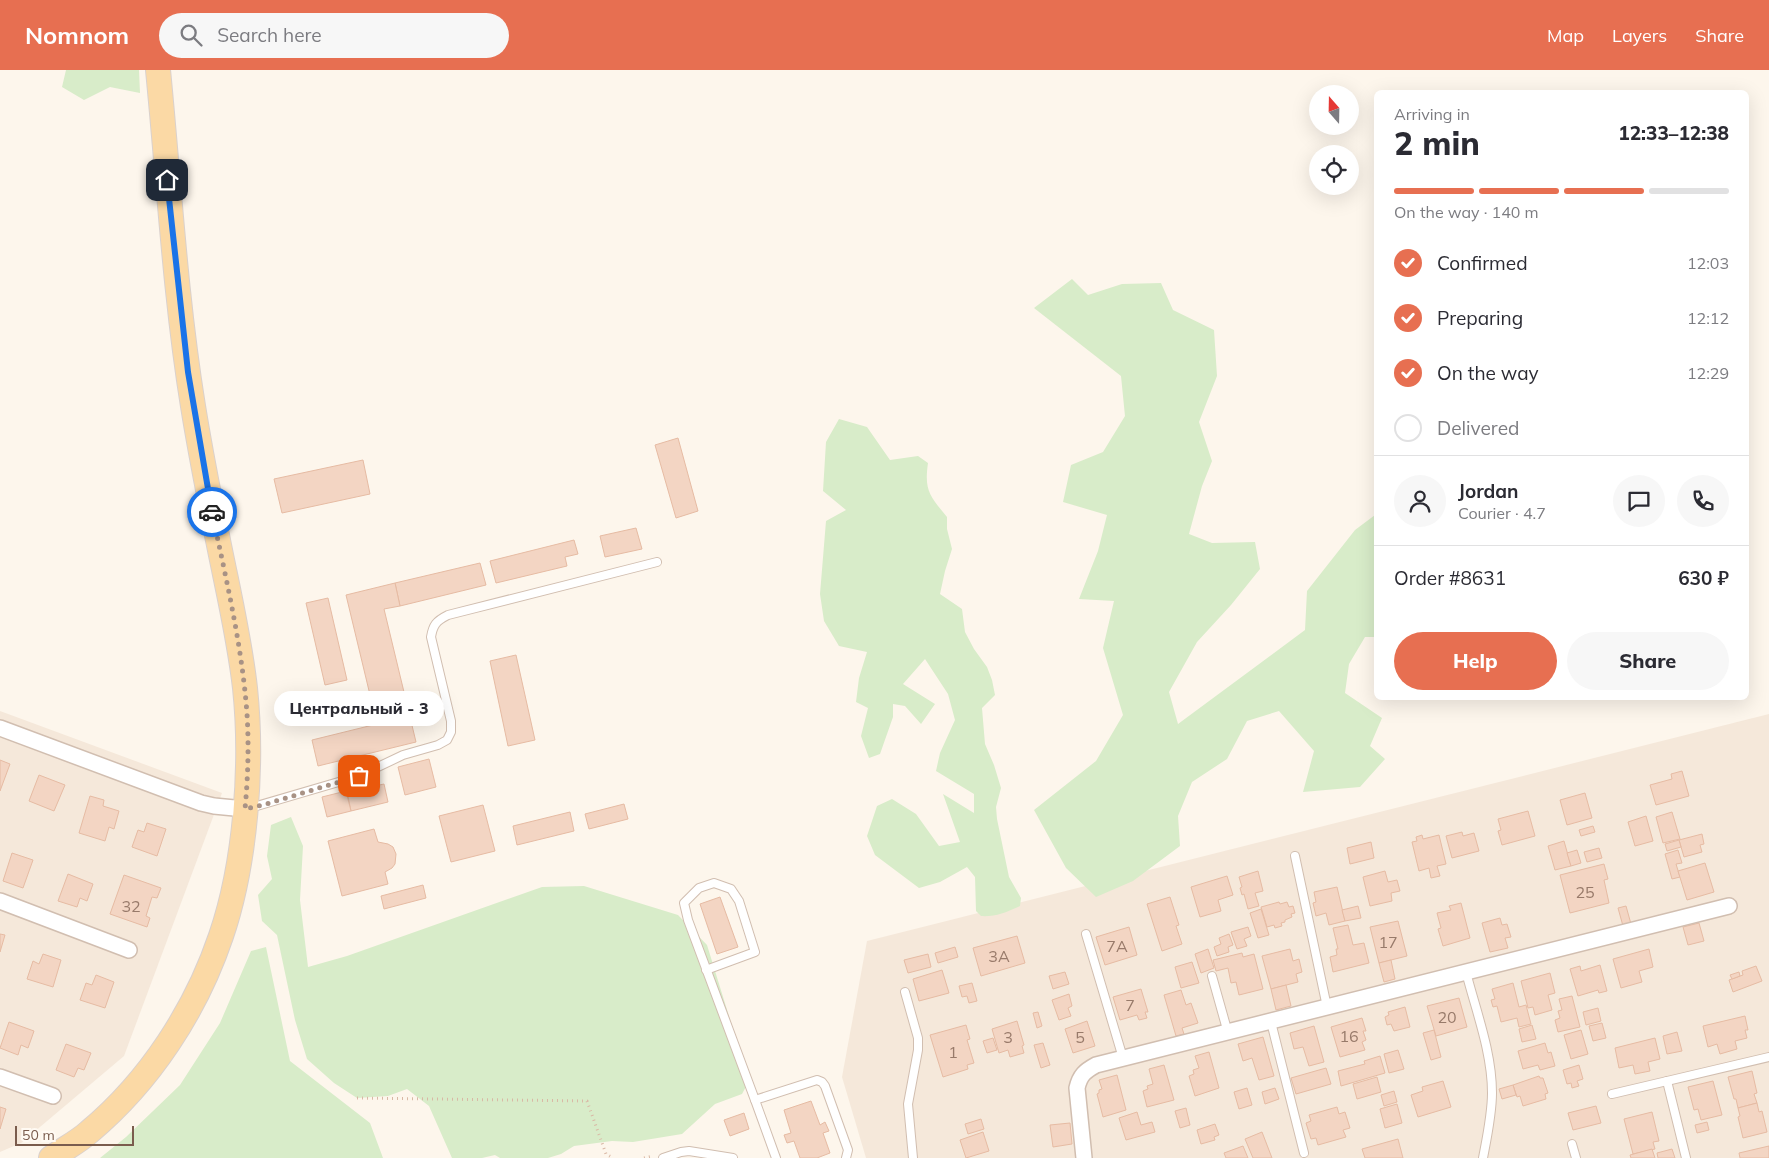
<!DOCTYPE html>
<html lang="en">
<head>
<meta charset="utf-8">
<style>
	:root { --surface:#fff; --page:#f7f7f7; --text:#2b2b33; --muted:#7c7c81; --line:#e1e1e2; --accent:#e76f51 }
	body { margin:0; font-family:Mulish,sans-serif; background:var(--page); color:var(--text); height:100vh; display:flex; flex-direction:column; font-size:19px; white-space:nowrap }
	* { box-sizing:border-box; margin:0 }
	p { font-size:16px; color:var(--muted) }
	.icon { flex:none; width:28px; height:28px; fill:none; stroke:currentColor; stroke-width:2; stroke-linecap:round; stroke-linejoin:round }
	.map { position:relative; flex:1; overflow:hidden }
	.side { position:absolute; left:1374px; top:20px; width:375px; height:610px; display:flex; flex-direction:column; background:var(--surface); border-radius:8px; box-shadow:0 5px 20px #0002 }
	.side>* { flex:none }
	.needle { width:32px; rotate:340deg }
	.buttons { position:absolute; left:1309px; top:15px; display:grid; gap:10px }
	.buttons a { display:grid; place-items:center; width:50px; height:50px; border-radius:50%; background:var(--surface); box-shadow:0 5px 20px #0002; font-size:25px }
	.scale { position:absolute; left:15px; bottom:12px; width:119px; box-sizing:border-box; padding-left:5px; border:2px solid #7a5c4d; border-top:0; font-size:14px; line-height:18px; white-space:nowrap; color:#7a5c4d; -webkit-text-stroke:4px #fffaf3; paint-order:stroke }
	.pin { position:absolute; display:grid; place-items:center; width:42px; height:42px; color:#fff; margin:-21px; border-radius:10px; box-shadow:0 2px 8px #0006 }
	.courier { position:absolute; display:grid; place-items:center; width:50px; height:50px; margin:-25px; border:4px solid #1a73e8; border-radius:50%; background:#fff; color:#222; box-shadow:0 1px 6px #0007 }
	.bubble { position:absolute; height:35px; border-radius:18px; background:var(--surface); box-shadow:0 5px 20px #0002; font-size:16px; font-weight:800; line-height:35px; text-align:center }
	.head em { font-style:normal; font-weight:800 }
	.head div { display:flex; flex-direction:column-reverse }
	.head { display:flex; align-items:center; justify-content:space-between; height:85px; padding:0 20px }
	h1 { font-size:32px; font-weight:800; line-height:38px }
	.bar { display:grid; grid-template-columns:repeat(4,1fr); gap:8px 5px; align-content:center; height:60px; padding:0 20px }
	.bar i { height:6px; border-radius:4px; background:var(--line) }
	.bar .selected { background:var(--accent) }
	.bar p { grid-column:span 4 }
	.line { display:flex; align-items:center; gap:12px; padding:0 20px; border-top:1px solid var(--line) }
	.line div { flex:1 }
	.round { display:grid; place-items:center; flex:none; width:52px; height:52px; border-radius:26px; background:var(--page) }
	ol { padding:0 20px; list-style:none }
	li { display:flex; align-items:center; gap:15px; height:55px }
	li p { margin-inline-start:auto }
	li .icon { padding:5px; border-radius:50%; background:var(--accent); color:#fff; stroke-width:4 }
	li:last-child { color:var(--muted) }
	li i { width:28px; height:28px; border:2px solid var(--line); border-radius:50% }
	.action { display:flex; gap:10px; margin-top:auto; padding:10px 20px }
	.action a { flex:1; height:58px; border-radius:30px; background:var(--accent); color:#fff; font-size:20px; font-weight:800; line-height:58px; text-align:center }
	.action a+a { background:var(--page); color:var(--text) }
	header { display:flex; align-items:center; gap:30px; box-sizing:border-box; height:70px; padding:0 25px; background:var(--accent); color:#fff }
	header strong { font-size:24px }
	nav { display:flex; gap:28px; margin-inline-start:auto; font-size:18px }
	.search { width:350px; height:45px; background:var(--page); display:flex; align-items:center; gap:12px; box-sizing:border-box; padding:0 18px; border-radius:28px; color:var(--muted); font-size:19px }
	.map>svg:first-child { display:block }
	.residential { fill:#f5e8da }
	.green { fill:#d8ecc9 }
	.building { fill:#f3d5c3; stroke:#e6bba3 }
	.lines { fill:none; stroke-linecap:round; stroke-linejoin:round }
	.service-casing { stroke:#d1beb0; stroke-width:10 }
	.minor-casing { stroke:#d1beb0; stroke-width:18 }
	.primary-casing { stroke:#dad1cd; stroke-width:26 }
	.path { stroke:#d9b8a5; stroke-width:3; stroke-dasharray:1 4; stroke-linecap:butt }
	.service { stroke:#fff; stroke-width:8 }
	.minor { stroke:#fff; stroke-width:15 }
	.primary { stroke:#fbd9a5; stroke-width:24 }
	.done { stroke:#a89285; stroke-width:5; stroke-dasharray:0 9 }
	.route { stroke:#1a73e8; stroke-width:6 }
	.labels { text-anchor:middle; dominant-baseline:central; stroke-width:4.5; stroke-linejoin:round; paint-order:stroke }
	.number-label { font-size:16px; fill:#987a6a }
</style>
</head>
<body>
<header>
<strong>Nomnom</strong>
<div class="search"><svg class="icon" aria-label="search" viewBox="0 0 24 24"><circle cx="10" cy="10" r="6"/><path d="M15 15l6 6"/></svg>Search here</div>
<nav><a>Map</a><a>Layers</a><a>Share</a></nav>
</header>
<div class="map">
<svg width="1769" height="1088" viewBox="0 0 1769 1088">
	<rect width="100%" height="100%" fill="#fdf6ec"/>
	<g class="residential">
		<path d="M0 641 222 723 124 986 21 1073 0 1082Z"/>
		<path d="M1769 644V1088H866L842 1007 867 871Z"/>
	</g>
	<g class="green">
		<path d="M66 0H139L140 23 110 17 84 30 62 17Z"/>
		<path d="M1072 209 1088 225 1122 214 1161 213 1173 240 1214 260 1217 306 1199 352 1212 391 1202 416 1189 464 1212 473 1255 472 1260 499 1231 535 1197 572 1169 622 1178 654 1305 560 1307 521 1355 460 1375 445 1376 446V567H1365L1349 594 1345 623 1382 648 1370 676 1385 689 1360 717 1303 722 1314 681 1279 641 1247 651 1227 689 1192 712 1178 746 1180 776 1133 811 1096 827 1066 798 1034 740 1096 691 1123 645 1103 578 1114 531 1079 529 1098 481 1107 445 1063 432 1071 395 1103 382 1125 346 1121 306 1034 238Z"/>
		<path d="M839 349 867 357 890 390 918 386 928 393C924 421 930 426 947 447V459L952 479 945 501 940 524 962 539 965 562 974 579 987 597 992 610 995 625 982 638 985 674 994 695 1001 718 996 737 997 749 1009 807 1021 828 1020 836C1007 842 995 847 981 846L976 841 975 807 967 797 940 812 919 818 875 785 867 766 877 736 892 729 916 744 939 776 960 772 943 724 974 743V724L936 701 940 683 955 650 948 624 925 589 903 614 935 634 921 654 905 636 893 634V647L880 684 869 688 861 666 868 638 856 632 859 608 867 582 839 576 824 551 820 524 826 451 846 440 823 421 826 372Z"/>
		<path d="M291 747 303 776 300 830 308 897 347 886 542 817 584 816 678 845 707 875 749 1011 742 1024 715 1034 682 1064 633 1072 612 1071 574 1076 561 1084 548 1088H500L495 1085 482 1088H452L429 1036 407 1019 388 1026 357 1028 334 1013 307 989 295 950 277 865 262 851 258 825 272 809 267 786 271 755Z"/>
		<path d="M266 877 290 991 370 1053 383 1088H100L126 1067 180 1015 220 953 251 881Z"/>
	</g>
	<g class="building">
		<path d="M678 368 698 441 676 448 655 375Z"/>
		<path d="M363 390 370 424 282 443 274 409Z"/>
		<path d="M636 458 642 479 605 487 600 466Z"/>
		<path d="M574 470 578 484 565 487 567 496 496 513 490 491Z"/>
		<path d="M480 493 486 515 400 536 395 513Z"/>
		<path d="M395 513 400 536 384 539 416 672 318 696 312 670 377 654 346 525Z"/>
		<path d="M328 528 347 610 325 615 306 533Z"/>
		<path d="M516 585 535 670 508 676 490 591Z"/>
		<path d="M429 689 436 717 405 725 398 697Z"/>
		<path d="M0 690 10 694 0 721Z"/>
		<path d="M1682 701 1689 726 1656 735 1650 715 1672 709 1671 704Z"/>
		<path d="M39 705 65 715 54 741 29 731Z"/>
		<path d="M384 714 388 732 351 741 347 722Z"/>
		<path d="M346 721 351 741 327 747 322 727Z"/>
		<path d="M1585 723 1592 748 1567 755 1560 730Z"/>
		<path d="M90 726 104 730 103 736 119 741 114 759 109 757 105 771 79 763Z"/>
		<path d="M624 734 628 749 589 759 585 744Z"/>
		<path d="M483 735 495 781 451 792 439 746Z"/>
		<path d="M1528 741 1535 766 1502 775 1498 761 1501 760 1498 749Z"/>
		<path d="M570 742 574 761 517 775 513 756Z"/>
		<path d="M1672 742 1680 769 1663 773 1656 747Z"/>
		<path d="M1646 746 1653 771 1635 776 1628 752Z"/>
		<path d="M147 753 166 759 157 786 132 777 138 760 144 762Z"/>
		<path d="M1593 756 1595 762 1581 766 1579 760Z"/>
		<path d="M374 759 378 772 388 774 393 777 396 784 395 794 392 798 385 802 388 814 342 826 328 771Z"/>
		<path d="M1462 762 1463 766 1474 763 1479 781 1452 788 1446 766Z"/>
		<path d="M1702 764 1704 774 1700 775 1702 782 1684 787 1679 770Z"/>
		<path d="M1422 765 1423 769 1439 765 1446 794 1437 796 1440 806 1431 808 1429 798 1419 801 1412 772 1417 771 1416 767Z"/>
		<path d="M1679 770 1681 777 1667 781 1665 774Z"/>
		<path d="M1564 771 1571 796 1555 800 1548 776Z"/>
		<path d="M1371 772 1374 788 1350 794 1347 778Z"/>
		<path d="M1599 778 1602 788 1587 792 1584 782Z"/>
		<path d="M1577 780 1581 793 1571 796 1567 783Z"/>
		<path d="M1678 780 1682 793 1676 794 1680 807 1672 809 1665 784Z"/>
		<path d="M12 783 33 790 23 818 3 811Z"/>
		<path d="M1705 793 1714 822 1687 830 1678 801Z"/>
		<path d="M1604 794 1608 809 1604 810 1609 833 1570 843 1560 805Z"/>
		<path d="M1258 801 1263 821 1255 823 1259 836 1248 839 1244 824 1242 825 1240 818 1242 817 1239 807Z"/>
		<path d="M1385 801 1388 812 1397 810 1400 821 1391 823 1392 831 1370 836 1363 807Z"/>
		<path d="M68 804 93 814 87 831 80 828 77 837 58 831Z"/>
		<path d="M124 805 161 818 157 828 152 827 146 846 150 848 147 857 110 844Z"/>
		<path d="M1227 806 1233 825 1218 830 1221 841 1200 847 1191 817Z"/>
		<path d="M423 815 426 828 384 839 381 826Z"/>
		<path d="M1337 817 1345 851 1329 855 1326 843 1316 846 1313 833 1316 832 1314 822Z"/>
		<path d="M720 827 738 877 717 884 700 834Z"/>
		<path d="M1170 827 1179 855 1176 856 1182 874 1162 881 1147 834Z"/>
		<path d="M1279 832 1280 834 1287 832 1289 837 1293 836 1295 843 1291 844 1292 847 1285 850V852L1281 853 1282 856 1275 858 1274 855 1267 857 1261 837Z"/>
		<path d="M1461 833 1470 868 1443 876 1438 859 1441 858 1437 843 1451 840 1449 836Z"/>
		<path d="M1358 836 1361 848 1345 851 1342 840Z"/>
		<path d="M1626 836 1631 854 1623 856 1618 838Z"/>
		<path d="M1261 839 1269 865 1258 868 1250 843Z"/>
		<path d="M1500 848 1502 855 1507 854 1511 867 1505 868 1508 878 1490 882 1482 853Z"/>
		<path d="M1398 851 1407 886 1379 893 1370 857Z"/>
		<path d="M1699 853 1704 871 1688 875 1683 857Z"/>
		<path d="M1348 855 1353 875 1364 873 1369 893 1333 902 1330 887 1337 885 1336 879H1338L1333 858Z"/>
		<path d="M1129 857 1137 885 1105 895 1096 867Z"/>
		<path d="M1248 857 1251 866 1244 869 1247 876 1237 879 1231 862Z"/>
		<path d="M0 864 5 865 0 882Z"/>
		<path d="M1229 864 1233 875 1228 877 1229 882 1217 886 1214 877 1221 874 1219 868Z"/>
		<path d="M1017 866 1025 893 981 906 973 878Z"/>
		<path d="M955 877 958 887 938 893 935 883Z"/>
		<path d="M1208 879 1214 898 1201 903 1195 884Z"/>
		<path d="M1290 879 1293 891 1299 889 1302 902 1296 904 1298 912 1271 919 1262 886Z"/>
		<path d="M1649 879 1653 897 1639 901 1642 912 1621 918 1613 889Z"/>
		<path d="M1242 883 1243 887 1254 884 1263 919 1239 925 1236 912 1231 913 1228 898 1216 901 1213 890Z"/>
		<path d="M43 884 61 890 53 917 27 909 33 891 39 894Z"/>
		<path d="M928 884 931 897 908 903 904 890Z"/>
		<path d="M1391 890 1395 909 1384 912 1379 893Z"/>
		<path d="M1192 892 1199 913 1181 918 1175 897Z"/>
		<path d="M1600 895 1607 921 1599 923 1598 920 1578 926 1570 899 1580 896 1581 901Z"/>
		<path d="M1756 896 1762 911 1733 922 1729 910 1743 905 1742 901Z"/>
		<path d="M942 900 949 923 919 931 913 909Z"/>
		<path d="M1065 902 1069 914 1053 919 1049 906Z"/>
		<path d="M1739 902 1740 906 1732 909 1730 905Z"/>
		<path d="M1550 903 1555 923 1548 925 1552 940 1535 945 1533 937 1528 938 1521 911Z"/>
		<path d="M96 905 114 912 105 938 80 930 86 913 92 915Z"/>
		<path d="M972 913 977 931 969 933 967 926 962 927 959 916Z"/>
		<path d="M1513 913 1519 937 1526 935 1531 954 1519 957 1517 948 1501 952 1497 936 1493 937 1491 930 1495 929 1492 919Z"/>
		<path d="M1286 915 1291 936 1276 940 1271 919Z"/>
		<path d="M1141 919 1148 942H1145L1147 948 1139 950 1137 945 1120 950 1113 927Z"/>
		<path d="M1181 920 1186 935 1191 933 1198 953 1182 958 1184 964 1176 966 1164 925Z"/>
		<path d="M1069 924 1072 936 1068 938 1071 946 1059 950 1052 930Z"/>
		<path d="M1572 926 1580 957 1558 962 1555 950 1560 948 1558 941 1562 940 1559 929Z"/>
		<path d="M1459 928 1467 957 1436 966 1427 936Z"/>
		<path d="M1405 937 1410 957 1394 961 1391 954 1387 955 1385 947 1389 945 1388 942Z"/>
		<path d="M1598 938 1601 951 1586 955 1583 942Z"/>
		<path d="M1038 942 1042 956 1037 958 1033 943Z"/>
		<path d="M1745 946 1748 960H1745L1747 968 1735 971 1737 979 1720 984 1717 974 1708 977 1703 956Z"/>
		<path d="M1362 948 1366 961H1363L1366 970 1362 972 1365 980 1340 987 1331 957Z"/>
		<path d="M1017 951 1024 975 1022 976 1024 983 1010 987 1008 980 999 983 992 959Z"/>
		<path d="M1087 951 1095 976 1073 983 1065 959Z"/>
		<path d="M9 952 34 961 28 978 21 975 18 985 0 978Z"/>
		<path d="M1602 953 1606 968 1593 971 1589 956Z"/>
		<path d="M966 955 970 969 967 970 974 993 967 995 968 999 943 1007 930 965Z"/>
		<path d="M1532 955 1536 969 1522 972 1519 959Z"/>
		<path d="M1314 956 1324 992 1309 996 1303 977 1294 979 1290 963Z"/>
		<path d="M1434 960 1441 987 1431 990 1423 963Z"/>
		<path d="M1581 960 1588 984 1571 989 1564 965Z"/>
		<path d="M1677 962 1682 981 1667 984 1663 966Z"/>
		<path d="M1263 967 1274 1006 1259 1010 1252 988 1243 991 1238 974Z"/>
		<path d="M993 968 997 980 987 983 983 971Z"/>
		<path d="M1655 968 1660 989 1648 992 1650 1001 1635 1004 1633 995 1619 998 1615 978Z"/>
		<path d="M1043 973 1050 995 1041 998 1034 975Z"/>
		<path d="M1545 973 1548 983 1551 982 1555 996 1540 1000 1538 995 1523 999 1518 981Z"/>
		<path d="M66 974 91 983 84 1000 78 998 74 1007 56 1000Z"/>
		<path d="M1398 980 1404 999 1389 1003 1384 984Z"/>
		<path d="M1209 982 1219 1018 1195 1026 1189 1006 1194 1004 1193 1000 1199 998 1195 986Z"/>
		<path d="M1380 986 1385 1003 1341 1016 1338 1001 1365 994 1364 991Z"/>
		<path d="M1164 995 1174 1030 1147 1037 1143 1021 1148 1019 1147 1016 1153 1014 1149 999Z"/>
		<path d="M1579 995 1583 1009 1577 1011 1579 1016 1572 1018 1571 1013 1567 1014 1563 1000Z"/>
		<path d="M1326 998 1331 1014 1296 1024 1291 1008Z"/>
		<path d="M1752 1001 1757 1023 1754 1024 1757 1033 1738 1038 1736 1029H1734L1728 1007Z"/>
		<path d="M1117 1005 1126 1040 1103 1047 1097 1024 1099 1023V1020L1102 1019 1099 1010Z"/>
		<path d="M1539 1006 1540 1008H1543L1548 1023 1545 1024 1546 1029 1523 1036 1520 1026 1517 1027 1513 1015Z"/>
		<path d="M1377 1007 1381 1022 1357 1029 1353 1014Z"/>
		<path d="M1443 1011 1451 1037 1418 1047 1411 1025 1423 1021 1422 1017Z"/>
		<path d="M1713 1011 1722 1045 1701 1050 1698 1039 1694 1040 1688 1017Z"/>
		<path d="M1513 1015 1516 1025 1502 1029 1499 1019Z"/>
		<path d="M1247 1018 1252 1035 1239 1039 1234 1022Z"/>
		<path d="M1275 1018 1279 1029 1265 1034 1262 1022Z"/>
		<path d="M1394 1021 1397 1032 1384 1036 1381 1025Z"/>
		<path d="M811 1031 820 1055 825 1052 829 1061 823 1063 830 1083 817 1088H800L794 1071 787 1073 784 1065 791 1063 784 1040Z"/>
		<path d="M1757 1033 1759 1042 1762 1041 1767 1062 1743 1068 1738 1047 1740 1046 1738 1038Z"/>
		<path d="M1397 1034 1402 1053 1385 1058 1380 1039Z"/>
		<path d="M1596 1036 1601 1053 1573 1060 1568 1043Z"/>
		<path d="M0 1037 6 1039 0 1059Z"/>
		<path d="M1337 1037 1339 1044 1345 1042 1350 1058 1343 1060 1346 1067 1318 1075 1316 1068 1311 1069 1306 1053 1311 1051 1309 1045Z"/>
		<path d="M1186 1038 1190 1055 1180 1058 1175 1041Z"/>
		<path d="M1137 1042 1141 1055 1152 1052 1155 1062 1126 1070 1119 1048Z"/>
		<path d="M1652 1042 1659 1071 1653 1072 1655 1079 1633 1084 1624 1049Z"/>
		<path d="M744 1043 749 1059 730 1066 724 1050Z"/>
		<path d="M981 1049 984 1059 968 1064 965 1054Z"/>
		<path d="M1707 1052 1709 1060 1697 1063 1695 1055Z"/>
		<path d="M1070 1053 1072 1074 1053 1077 1050 1055Z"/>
		<path d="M1215 1054 1219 1065 1214 1067 1215 1070 1201 1074 1197 1060Z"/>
		<path d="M983 1062 989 1081 966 1088 960 1070Z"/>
		<path d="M1262 1062 1272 1088H1253L1245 1069Z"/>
		<path d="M1398 1069 1403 1088H1365L1362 1079Z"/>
		<path d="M1243 1076 1248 1088H1226L1224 1083Z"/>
		<path d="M1769 1076V1088H1740L1739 1083Z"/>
		<path d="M1652 1079 1655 1088H1631L1630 1085Z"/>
		<path d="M1672 1079 1675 1088H1658L1657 1083Z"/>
	</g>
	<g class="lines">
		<defs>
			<g id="service">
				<path d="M250 738 359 706 403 685 438 675 447 670 451 662V651L431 567C433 555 436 551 448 545L657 492"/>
				<path d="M1295 786 1327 937"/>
				<path d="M1086 864 1123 988"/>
				<path d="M706 900 755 882 739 831 731 819 714 813 699 818 684 833 688 850 755 1030"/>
				<path d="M1466 902C1476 941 1492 982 1492 1023 1492 1044 1487 1067 1483 1088"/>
				<path d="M1212 906 1228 963"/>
				<path d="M905 922 918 968V980L908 1034 913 1088"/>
				<path d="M1271 952 1304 1083"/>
				<path d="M1667 1011 1686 1088"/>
				<path d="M1612 1024 1769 987"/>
				<path d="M1572 1074 1576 1088"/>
				<path d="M663 1088 681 1082 689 1081 733 1088"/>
				<path d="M776 1088 755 1030 817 1010 822 1012 825 1016 848 1080 846 1088"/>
			</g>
			<g id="minor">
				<path d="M0 658 201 733 214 736 245 739"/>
				<path d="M0 831 129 880"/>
				<path d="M0 1007 53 1026"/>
				<path d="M1084 1088 1077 1018C1080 1005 1085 1001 1096 995L1729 836"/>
			</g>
			<path id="primary" d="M51 1088C64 1079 78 1072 89 1062 150 1011 196 940 221 866 246 793 253 694 245 618 240 573 230 529 221 485 211 436 201 386 193 336 175 225 169 112 158 0"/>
		</defs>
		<use href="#service" class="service-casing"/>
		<use href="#minor" class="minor-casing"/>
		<use href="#primary" class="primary-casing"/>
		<g class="path">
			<path d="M357 1028 587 1031 606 1084 613 1088"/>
			<path d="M644 1088 653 1086"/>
		</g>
		<use href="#service" class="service"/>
		<use href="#minor" class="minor"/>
		<use href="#primary" class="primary"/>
	</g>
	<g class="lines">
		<path class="done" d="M212 442C226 509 242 575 247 644 249 675 248 707 245 739L263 735 359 706"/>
		<path class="route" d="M167 110 188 302 212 442"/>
	</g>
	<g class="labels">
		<g class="number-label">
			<text x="1585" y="822">25</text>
			<text x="131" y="836">32</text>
			<text x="1388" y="872">17</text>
			<text x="1117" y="876">7А</text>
			<text x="999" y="886">3А</text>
			<text x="1130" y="935">7</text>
			<text x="1447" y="947">20</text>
			<text x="1349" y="966">16</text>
			<text x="1008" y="967">3</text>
			<text x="1080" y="967">5</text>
			<text x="953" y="982">1</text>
		</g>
	</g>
</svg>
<div class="buttons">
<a><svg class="needle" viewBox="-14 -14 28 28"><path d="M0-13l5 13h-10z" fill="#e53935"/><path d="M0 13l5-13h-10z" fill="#7c7c81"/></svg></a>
<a><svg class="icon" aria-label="locate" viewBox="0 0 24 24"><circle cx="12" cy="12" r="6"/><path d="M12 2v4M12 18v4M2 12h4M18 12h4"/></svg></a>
</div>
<div class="scale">50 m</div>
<div class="pin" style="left:359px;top:706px;background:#ea580c"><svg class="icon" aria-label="bag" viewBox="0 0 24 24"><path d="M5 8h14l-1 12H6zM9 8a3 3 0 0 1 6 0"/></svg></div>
<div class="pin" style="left:167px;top:110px;background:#1f2937"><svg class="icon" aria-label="home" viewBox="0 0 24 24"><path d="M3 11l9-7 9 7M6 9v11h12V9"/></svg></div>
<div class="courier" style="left:212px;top:442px"><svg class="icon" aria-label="car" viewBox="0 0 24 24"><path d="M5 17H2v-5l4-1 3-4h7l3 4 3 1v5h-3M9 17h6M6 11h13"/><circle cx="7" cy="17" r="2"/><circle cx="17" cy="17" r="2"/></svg></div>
<div class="bubble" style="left:274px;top:621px;width:170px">Центральный - 3</div>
<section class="side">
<div class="head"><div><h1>2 min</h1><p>Arriving in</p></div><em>12:33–12:38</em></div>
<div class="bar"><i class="selected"></i><i class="selected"></i><i class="selected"></i><i></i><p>On the way · 140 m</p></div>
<ol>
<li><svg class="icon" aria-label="check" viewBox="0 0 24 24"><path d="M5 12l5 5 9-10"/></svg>Confirmed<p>12:03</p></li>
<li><svg class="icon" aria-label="check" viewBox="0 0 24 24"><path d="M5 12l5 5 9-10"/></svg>Preparing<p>12:12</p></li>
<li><svg class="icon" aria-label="check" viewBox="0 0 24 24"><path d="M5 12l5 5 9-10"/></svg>On the way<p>12:29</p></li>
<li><i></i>Delivered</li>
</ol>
<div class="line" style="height:90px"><a class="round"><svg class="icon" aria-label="person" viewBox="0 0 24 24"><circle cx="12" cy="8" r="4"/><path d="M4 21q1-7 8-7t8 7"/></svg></a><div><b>Jordan</b><p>Courier · 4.7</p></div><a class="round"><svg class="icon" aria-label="chat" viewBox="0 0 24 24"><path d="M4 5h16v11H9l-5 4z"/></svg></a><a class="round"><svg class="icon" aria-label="phone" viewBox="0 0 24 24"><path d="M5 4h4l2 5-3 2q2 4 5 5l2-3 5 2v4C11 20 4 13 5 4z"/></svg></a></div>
<div class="line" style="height:65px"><div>Order #8631</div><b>630 ₽</b></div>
<div class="action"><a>Help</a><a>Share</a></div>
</section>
</div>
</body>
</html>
